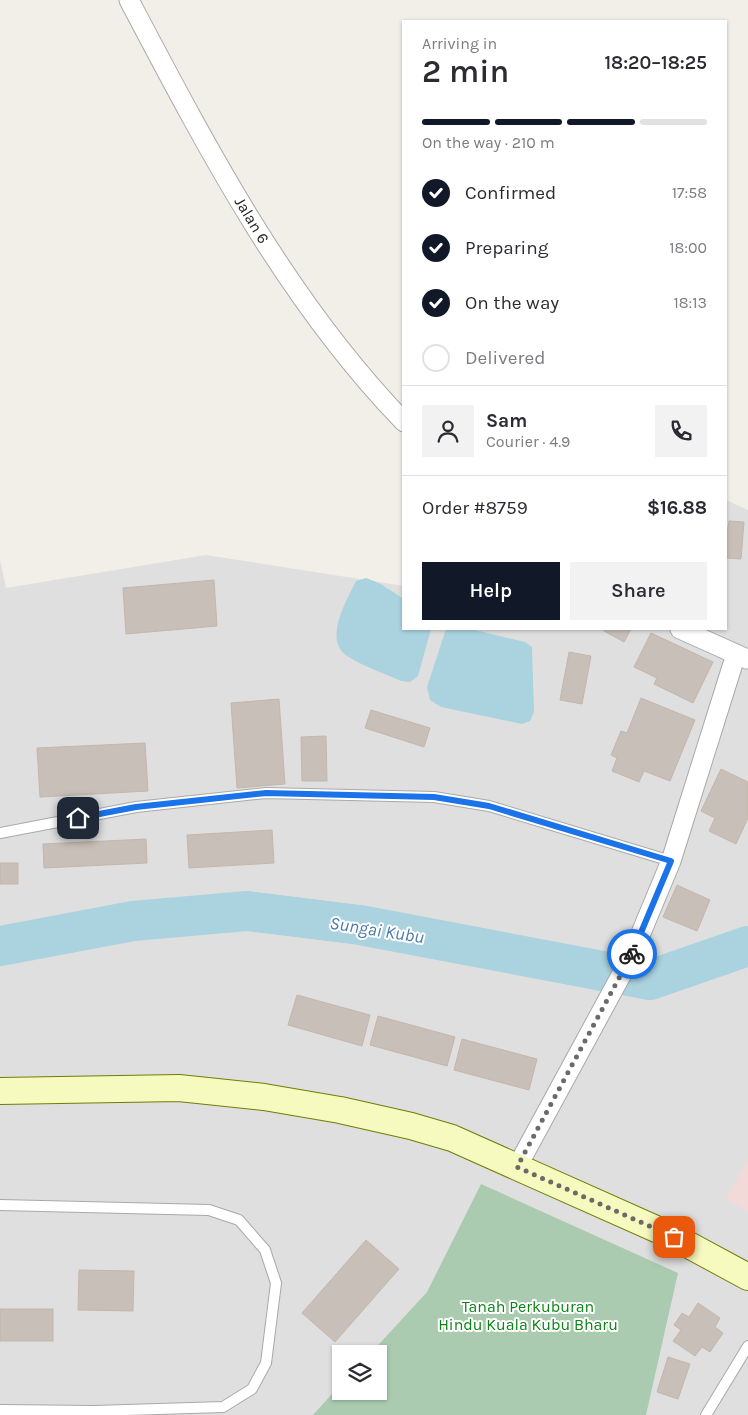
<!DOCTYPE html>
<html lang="en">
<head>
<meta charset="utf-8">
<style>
	:root { --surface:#fff; --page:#f2f2f3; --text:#2b2b33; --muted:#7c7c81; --line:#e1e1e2; --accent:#111827 }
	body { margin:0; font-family:Karla,sans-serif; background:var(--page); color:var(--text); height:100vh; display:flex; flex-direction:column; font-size:19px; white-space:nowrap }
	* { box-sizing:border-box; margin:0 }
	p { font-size:16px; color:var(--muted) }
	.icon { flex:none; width:28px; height:28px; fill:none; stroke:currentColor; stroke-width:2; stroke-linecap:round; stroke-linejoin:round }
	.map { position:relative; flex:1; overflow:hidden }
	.drawer { position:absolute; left:402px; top:20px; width:325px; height:610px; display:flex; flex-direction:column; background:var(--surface); border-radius:0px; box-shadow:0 1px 4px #0004 }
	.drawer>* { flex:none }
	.tools { position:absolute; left:332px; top:1345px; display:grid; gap:10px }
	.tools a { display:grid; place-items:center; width:55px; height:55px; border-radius:0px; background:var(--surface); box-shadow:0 1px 4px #0004; font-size:25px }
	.pin { position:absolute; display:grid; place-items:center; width:42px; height:42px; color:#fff; margin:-21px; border-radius:10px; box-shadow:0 2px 8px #0006 }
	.courier { position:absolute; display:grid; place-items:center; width:50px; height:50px; margin:-25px; border:4px solid #1a73e8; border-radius:50%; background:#fff; color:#222; box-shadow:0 1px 6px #0007 }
	.summary em { font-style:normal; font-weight:600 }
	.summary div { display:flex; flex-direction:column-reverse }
	.summary { display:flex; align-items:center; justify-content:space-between; height:85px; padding:0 20px }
	h1 { font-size:32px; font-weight:600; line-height:38px }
	.bar { display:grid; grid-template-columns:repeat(4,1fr); gap:8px 5px; align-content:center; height:60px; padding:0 20px }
	.bar i { height:6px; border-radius:4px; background:var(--line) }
	.bar .current { background:var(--accent) }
	.bar p { grid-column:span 4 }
	.line { display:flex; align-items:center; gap:12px; padding:0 20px; border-top:1px solid var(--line) }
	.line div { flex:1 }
	.round { display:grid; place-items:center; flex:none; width:52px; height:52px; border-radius:0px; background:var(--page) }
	ol { padding:0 20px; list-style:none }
	li { display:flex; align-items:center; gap:15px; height:55px }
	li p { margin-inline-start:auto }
	li .icon { padding:5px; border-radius:50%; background:var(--accent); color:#fff; stroke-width:4 }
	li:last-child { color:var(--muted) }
	li i { width:28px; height:28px; border:2px solid var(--line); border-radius:50% }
	.button { display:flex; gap:10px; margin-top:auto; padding:10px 20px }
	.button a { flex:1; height:58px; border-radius:0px; background:var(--accent); color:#fff; font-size:20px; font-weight:600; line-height:58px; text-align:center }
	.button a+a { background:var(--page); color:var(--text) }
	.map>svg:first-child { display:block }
	.residential { fill:#e0dfdf; fill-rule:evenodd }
	.commercial { fill:#f2dad9 }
	.cemetery { fill:#aacbaf }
	.water { fill:#aad3df }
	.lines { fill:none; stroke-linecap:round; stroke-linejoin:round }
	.river { stroke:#aad3df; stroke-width:40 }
	.building { fill:#c7bfb8; stroke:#c4b6ab }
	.lane-casing { stroke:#a9a9a9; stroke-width:12 }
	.street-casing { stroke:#a9a9a9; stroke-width:21 }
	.secondary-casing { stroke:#707d05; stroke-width:28 }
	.lane { stroke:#fff; stroke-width:10 }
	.street { stroke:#fff; stroke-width:19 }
	.secondary { stroke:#f7fabf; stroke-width:26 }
	.done { stroke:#6b6a68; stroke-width:5; stroke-dasharray:0 9 }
	.route { stroke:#1a73e8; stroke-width:6 }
	.labels { text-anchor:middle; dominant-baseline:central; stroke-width:4; stroke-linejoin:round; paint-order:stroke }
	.street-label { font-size:16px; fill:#222; stroke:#fff }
	.park-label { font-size:16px; fill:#0c8416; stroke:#fff }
	.water-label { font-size:18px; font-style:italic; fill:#4a7aab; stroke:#fff }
</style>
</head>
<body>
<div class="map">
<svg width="748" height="1415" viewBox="0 0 748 1415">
	<rect width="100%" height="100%" fill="#f2efe9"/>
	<path class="residential" d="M726 500 748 510V1415H0V560L6 588 206 555 404 586V629H726ZM341 1354H379V1391H341Z"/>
	<path class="commercial" d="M748 1159V1212L726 1199Z"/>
	<path class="cemetery" d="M481 1184 678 1273 646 1415H313L341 1384V1391H379V1354H370L427 1292Z"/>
	<g class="water">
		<path d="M366 578 379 583 404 599V629H431L418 676 410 682 401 681C386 674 360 665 347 656 323 639 347 600 356 581Z"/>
		<path d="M446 629H471L525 642 532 647 534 712 530 721 522 724 441 707 430 700 427 687Z"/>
	</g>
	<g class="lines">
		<path class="river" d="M0 946 133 921 247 911 360 925 650 980 748 946"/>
	</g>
	<g class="building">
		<path d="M729 521 744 522 741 559 726 558V528H728Z"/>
		<path d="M214 580 217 626 126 634 123 588Z"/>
		<path d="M605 629H631L624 642 604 631Z"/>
		<path d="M651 633 713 662 693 703 654 684 657 678 634 667Z"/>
		<path d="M569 652 591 656 582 704 560 700Z"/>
		<path d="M641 698 695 720 670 781 644 771 639 782 612 771 617 758 611 755 621 731 627 733Z"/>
		<path d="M279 699 285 784 237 788 231 703Z"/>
		<path d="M371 710 430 728 424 747 365 728Z"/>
		<path d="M326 736 327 781H302L301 737Z"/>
		<path d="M145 743 148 791 40 797 37 748Z"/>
		<path d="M721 769 748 782V818L736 844 709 831 715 818 701 811Z"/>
		<path d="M272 830 274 863 189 868 187 835Z"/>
		<path d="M146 839 147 863 44 868 43 844Z"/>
		<rect x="0" y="863" width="18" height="21"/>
		<path d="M677 885 710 900 697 931 663 917Z"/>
		<path d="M297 995 370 1015 362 1046 288 1025Z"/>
		<path d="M378 1016 455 1037 447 1066 370 1045Z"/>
		<path d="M462 1039 537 1059 529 1090 454 1070Z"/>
		<path d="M366 1240 399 1269 335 1342 302 1313Z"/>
		<path d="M79 1270 134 1271 133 1311 78 1310Z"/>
		<path d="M698 1303 720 1318 715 1327 723 1333 710 1352 702 1347 695 1356 673 1341 681 1330 674 1325 682 1313 689 1317Z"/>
		<rect x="0" y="1309" width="53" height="32"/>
		<path d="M668 1357 690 1364 678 1399 657 1392Z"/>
	</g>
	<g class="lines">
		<defs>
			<g id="lane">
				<path d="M0 833 136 807 266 793 434 797 489 806 671 861"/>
				<path d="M0 1205 209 1210 239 1220 265 1250 276 1283 266 1363 252 1389 223 1407 94 1411 0 1410"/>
				<path d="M706 1415 748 1346"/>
			</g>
			<g id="street">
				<path d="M129 0C207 148 286 300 404 422"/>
				<path d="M680 629 747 659"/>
				<path d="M517 1167 631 957 671 861 736 654"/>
			</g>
			<path id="secondary" d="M0 1091 179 1088 264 1097 340 1110 411 1126 452 1138 674 1237 748 1277"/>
		</defs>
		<use href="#lane" class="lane-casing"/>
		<use href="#street" class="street-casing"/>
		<use href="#secondary" class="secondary-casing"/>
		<use href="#lane" class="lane"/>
		<use href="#street" class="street"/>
		<use href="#secondary" class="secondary"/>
	</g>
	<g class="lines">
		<path class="done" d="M632 954 517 1167 674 1237"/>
		<path class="route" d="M78 818 136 807 266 793 434 797 489 806 671 861 632 954"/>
	</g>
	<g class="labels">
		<g class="street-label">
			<text transform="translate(252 220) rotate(59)">Jalan 6</text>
		</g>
		<g class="park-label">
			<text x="528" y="1306">Tanah Perkuburan<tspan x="528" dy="18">Hindu Kuala Kubu Bharu</tspan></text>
		</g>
		<g class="water-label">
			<text transform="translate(377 930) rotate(9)">Sungai Kubu</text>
		</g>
	</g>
</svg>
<div class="tools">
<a><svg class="icon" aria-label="layers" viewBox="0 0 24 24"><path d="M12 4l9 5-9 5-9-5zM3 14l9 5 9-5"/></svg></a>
</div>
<div class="pin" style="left:674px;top:1237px;background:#ea580c"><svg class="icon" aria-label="bag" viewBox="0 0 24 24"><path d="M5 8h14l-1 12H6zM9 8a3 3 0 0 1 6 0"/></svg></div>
<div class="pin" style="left:78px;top:818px;background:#1f2937"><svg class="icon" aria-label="home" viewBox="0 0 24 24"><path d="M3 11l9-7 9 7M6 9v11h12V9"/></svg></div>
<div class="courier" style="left:632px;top:954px"><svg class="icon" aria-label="bike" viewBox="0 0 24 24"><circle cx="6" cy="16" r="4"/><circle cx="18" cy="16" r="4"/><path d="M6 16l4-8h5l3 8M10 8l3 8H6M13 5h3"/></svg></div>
<section class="drawer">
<div class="summary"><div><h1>2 min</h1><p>Arriving in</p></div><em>18:20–18:25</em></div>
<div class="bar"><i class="current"></i><i class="current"></i><i class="current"></i><i></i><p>On the way · 210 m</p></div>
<ol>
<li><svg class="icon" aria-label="check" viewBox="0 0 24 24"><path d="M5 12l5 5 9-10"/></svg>Confirmed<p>17:58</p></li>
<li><svg class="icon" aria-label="check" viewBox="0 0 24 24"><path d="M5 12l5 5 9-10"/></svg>Preparing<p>18:00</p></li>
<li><svg class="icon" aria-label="check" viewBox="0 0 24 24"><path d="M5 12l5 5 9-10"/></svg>On the way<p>18:13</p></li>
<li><i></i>Delivered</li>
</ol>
<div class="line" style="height:90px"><a class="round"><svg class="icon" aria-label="person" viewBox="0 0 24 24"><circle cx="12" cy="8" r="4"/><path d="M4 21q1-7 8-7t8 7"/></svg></a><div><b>Sam</b><p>Courier · 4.9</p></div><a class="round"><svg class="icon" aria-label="phone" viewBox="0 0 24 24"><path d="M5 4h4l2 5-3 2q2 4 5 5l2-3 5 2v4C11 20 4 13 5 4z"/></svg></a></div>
<div class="line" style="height:65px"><div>Order #8759</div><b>$16.88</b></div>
<div class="button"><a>Help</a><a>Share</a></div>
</section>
</div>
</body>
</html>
